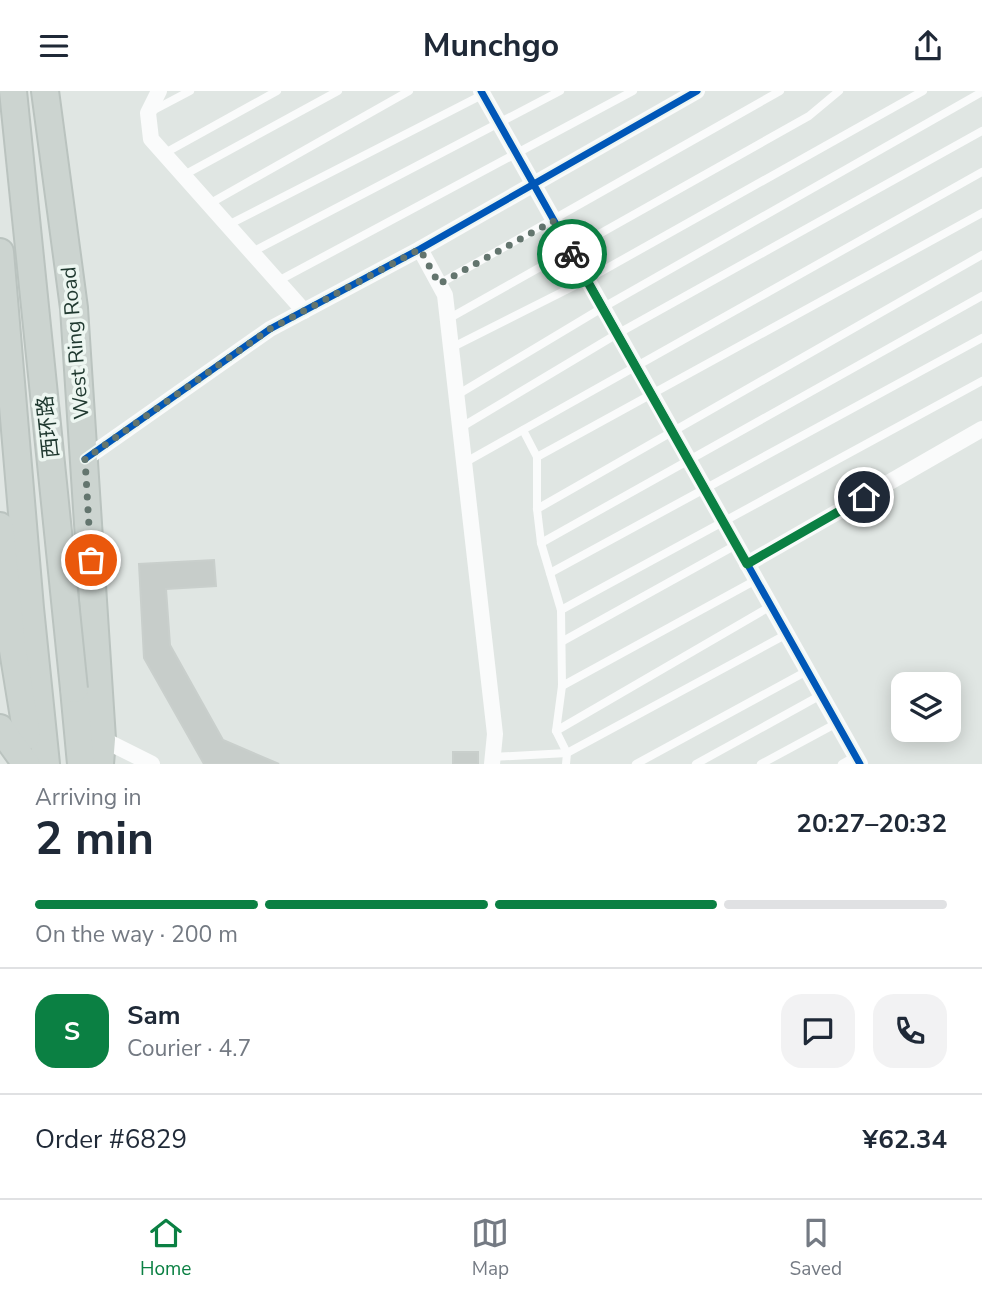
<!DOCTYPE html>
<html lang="en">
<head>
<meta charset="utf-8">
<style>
	:root { --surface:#fff; --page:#f2f2f3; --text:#1f2937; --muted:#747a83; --line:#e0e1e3; --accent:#0b8043 }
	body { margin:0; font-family:"Nunito Sans","Noto Sans SC",sans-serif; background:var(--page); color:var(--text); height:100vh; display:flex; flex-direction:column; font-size:26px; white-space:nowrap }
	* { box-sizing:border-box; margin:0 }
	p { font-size:23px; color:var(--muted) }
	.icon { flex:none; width:38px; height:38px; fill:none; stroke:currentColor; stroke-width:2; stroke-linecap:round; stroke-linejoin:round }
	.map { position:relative; height:673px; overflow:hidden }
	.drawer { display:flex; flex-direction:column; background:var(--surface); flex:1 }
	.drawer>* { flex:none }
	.controls { position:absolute; left:891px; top:581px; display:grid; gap:14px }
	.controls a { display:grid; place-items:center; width:70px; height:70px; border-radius:14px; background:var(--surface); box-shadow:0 4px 18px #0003; font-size:35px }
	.pin { position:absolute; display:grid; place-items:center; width:60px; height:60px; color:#fff; margin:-30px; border:4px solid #fff; border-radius:50%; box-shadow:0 2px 7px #0007 }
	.courier { position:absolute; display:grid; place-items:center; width:70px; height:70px; margin:-35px; border:5px solid #0b8043; border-radius:50%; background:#fff; color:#222; box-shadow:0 2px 9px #0007 }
	.overview em { font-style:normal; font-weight:700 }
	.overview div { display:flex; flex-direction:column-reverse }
	.overview { display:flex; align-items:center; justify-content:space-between; height:119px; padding:0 35px }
	h1 { font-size:46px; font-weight:700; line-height:52px }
	.bar { display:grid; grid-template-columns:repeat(4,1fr); gap:10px 7px; align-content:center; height:84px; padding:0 35px }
	.bar i { height:9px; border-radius:5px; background:var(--line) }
	.bar .active { background:var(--accent) }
	.bar p { grid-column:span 4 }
	.line { display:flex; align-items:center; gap:18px; padding:0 35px; border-top:2px solid var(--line) }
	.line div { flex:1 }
	.round { display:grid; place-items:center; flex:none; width:74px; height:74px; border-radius:21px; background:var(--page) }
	header { display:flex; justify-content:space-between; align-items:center; height:91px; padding:0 35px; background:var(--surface); font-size:32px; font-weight:700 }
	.menu { display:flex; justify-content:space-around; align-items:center; height:98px; border-top:2px solid var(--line); background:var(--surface); font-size:19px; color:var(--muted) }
	.menu a { display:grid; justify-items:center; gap:4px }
	.menu .active { color:var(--accent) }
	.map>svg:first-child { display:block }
	.building { fill:#c7cdca; stroke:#c9cfcc; stroke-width:2 }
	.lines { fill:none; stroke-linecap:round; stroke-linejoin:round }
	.primary-casing { stroke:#bac3bf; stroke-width:30 }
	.lane { stroke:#fafbfb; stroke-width:8 }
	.street { stroke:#fafbfb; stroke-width:16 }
	.primary { stroke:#ccd4d0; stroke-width:26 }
	.primary-bridge-casing { stroke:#bac3bf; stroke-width:30; stroke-linecap:butt }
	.primary-bridge { stroke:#ccd4d0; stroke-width:26 }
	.cycleway-casing { stroke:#edf6f1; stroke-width:11 }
	.cycleway { stroke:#0057b8; stroke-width:7 }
	.done { stroke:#63756e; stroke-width:7; stroke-dasharray:0 12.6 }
	.route { stroke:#0b8043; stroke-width:9 }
	.labels { text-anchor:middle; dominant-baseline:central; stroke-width:7; stroke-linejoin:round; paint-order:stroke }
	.street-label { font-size:21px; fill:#1f382f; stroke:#edf6f1 }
</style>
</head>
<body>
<header><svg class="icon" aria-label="menu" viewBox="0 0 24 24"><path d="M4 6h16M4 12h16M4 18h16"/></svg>Munchgo<svg class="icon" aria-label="share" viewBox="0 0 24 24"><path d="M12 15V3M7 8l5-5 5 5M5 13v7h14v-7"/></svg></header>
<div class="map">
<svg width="982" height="673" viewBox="0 0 982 673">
	<rect width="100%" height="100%" fill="#e0e6e3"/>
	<g class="building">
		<path d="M214 469 216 495 166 498 170 554 223 649 279 673H204L144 567 139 473Z"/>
		<rect x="453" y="661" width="25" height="12"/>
	</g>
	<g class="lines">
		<defs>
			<g id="primary">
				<path d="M45 0 74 217 102 648 100 673"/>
				<path d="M0 161 30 517 46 673"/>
				<path d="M0 435 12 553 27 645"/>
				<path d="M74 598 81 673"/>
				<path d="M0 637 26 673"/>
			</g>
		</defs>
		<use href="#primary" class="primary-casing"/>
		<g class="lane">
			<path d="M152 20 190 0"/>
			<path d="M165 62 277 0"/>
			<path d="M184 84 338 0"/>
			<path d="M209 113 409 0"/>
			<path d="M228 134 484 3"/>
			<path d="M252 161 560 0"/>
			<path d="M278 190 633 0"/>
			<path d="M439 193 780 0"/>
			<path d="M448 228 809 25 839 0"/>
			<path d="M451 257 586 189 923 0"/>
			<path d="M457 304 602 217 982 1"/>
			<path d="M460 337 617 243 982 40"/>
			<path d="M523 339 537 366 982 122"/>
			<path d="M537 366V418L541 452 561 519 562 595 556 640 567 662 566 673"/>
			<path d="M464 372 982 81"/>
			<path d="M537 418 982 164"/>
			<path d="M541 452 982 205"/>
			<path d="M550 482 982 247"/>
			<path d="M561 519 982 290"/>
			<path d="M563 550 736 454"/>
			<path d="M562 595 756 489"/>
			<path d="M556 640 771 515"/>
			<path d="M492 666 567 662 787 543"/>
			<path d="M636 673 807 580"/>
			<path d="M696 673 821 604"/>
			<path d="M761 673 837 632"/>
			<path d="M842 673 856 665"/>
		</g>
		<g class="street">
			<path d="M159 0 148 22 151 48 304 220"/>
			<path d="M481 0 860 673"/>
			<path d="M420 158 445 204 495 643 492 673"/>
			<path d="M85 368 270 238 420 158 697 0"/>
			<path d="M747 473 982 338"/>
			<path d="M102 648 152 673"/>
		</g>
		<use href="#primary" class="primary"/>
		<defs>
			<path id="primary-bridge" d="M13 0 74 598"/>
		</defs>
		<use href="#primary-bridge" class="primary-bridge-casing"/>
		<use href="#primary-bridge" class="primary-bridge"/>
		<defs>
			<g id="cycleway">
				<path d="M481 0 860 673"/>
				<path d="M85 368 270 238 420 158 697 0"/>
			</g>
		</defs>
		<use href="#cycleway" class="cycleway-casing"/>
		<use href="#cycleway" class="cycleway"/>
	</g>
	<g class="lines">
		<path class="done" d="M91 469 85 368 270 238 420 158 439 193 553 130 572 163"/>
		<path class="route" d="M572 163 747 473 864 406"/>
	</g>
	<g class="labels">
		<g class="street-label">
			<text transform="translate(75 252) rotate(-95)">West Ring Road</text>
			<text transform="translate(48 336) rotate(-96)">西环路</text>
		</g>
	</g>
</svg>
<div class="controls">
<a><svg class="icon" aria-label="layers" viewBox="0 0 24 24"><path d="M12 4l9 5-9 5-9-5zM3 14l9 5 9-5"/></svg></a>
</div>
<div class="pin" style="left:91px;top:469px;background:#ea580c"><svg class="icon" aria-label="bag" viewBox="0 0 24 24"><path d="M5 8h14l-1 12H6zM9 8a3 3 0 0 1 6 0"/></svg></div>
<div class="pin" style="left:864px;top:406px;background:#1f2937"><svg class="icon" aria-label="home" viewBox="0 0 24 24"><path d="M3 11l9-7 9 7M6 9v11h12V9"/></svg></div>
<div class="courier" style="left:572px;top:163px"><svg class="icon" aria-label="bike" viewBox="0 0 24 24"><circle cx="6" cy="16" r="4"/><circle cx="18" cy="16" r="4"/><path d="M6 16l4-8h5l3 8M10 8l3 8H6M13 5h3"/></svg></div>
</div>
<section class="drawer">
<div class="overview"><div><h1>2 min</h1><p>Arriving in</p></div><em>20:27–20:32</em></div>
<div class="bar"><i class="active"></i><i class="active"></i><i class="active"></i><i></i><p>On the way · 200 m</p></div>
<div class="line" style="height:126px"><b class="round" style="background:var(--accent);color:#fff">S</b><div><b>Sam</b><p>Courier · 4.7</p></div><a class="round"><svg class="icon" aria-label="chat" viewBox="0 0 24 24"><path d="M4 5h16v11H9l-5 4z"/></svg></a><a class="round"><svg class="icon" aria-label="phone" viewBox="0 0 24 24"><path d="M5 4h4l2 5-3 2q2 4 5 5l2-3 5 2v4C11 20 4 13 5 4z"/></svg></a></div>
<div class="line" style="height:91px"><div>Order #6829</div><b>¥62.34</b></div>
</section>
<nav class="menu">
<a class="active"><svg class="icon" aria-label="home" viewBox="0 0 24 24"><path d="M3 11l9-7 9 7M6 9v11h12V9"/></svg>Home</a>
<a><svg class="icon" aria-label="map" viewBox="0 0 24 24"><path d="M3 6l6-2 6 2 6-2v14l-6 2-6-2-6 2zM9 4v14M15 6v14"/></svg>Map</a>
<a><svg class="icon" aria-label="saved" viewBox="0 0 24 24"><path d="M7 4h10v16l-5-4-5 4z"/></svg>Saved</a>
</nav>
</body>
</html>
